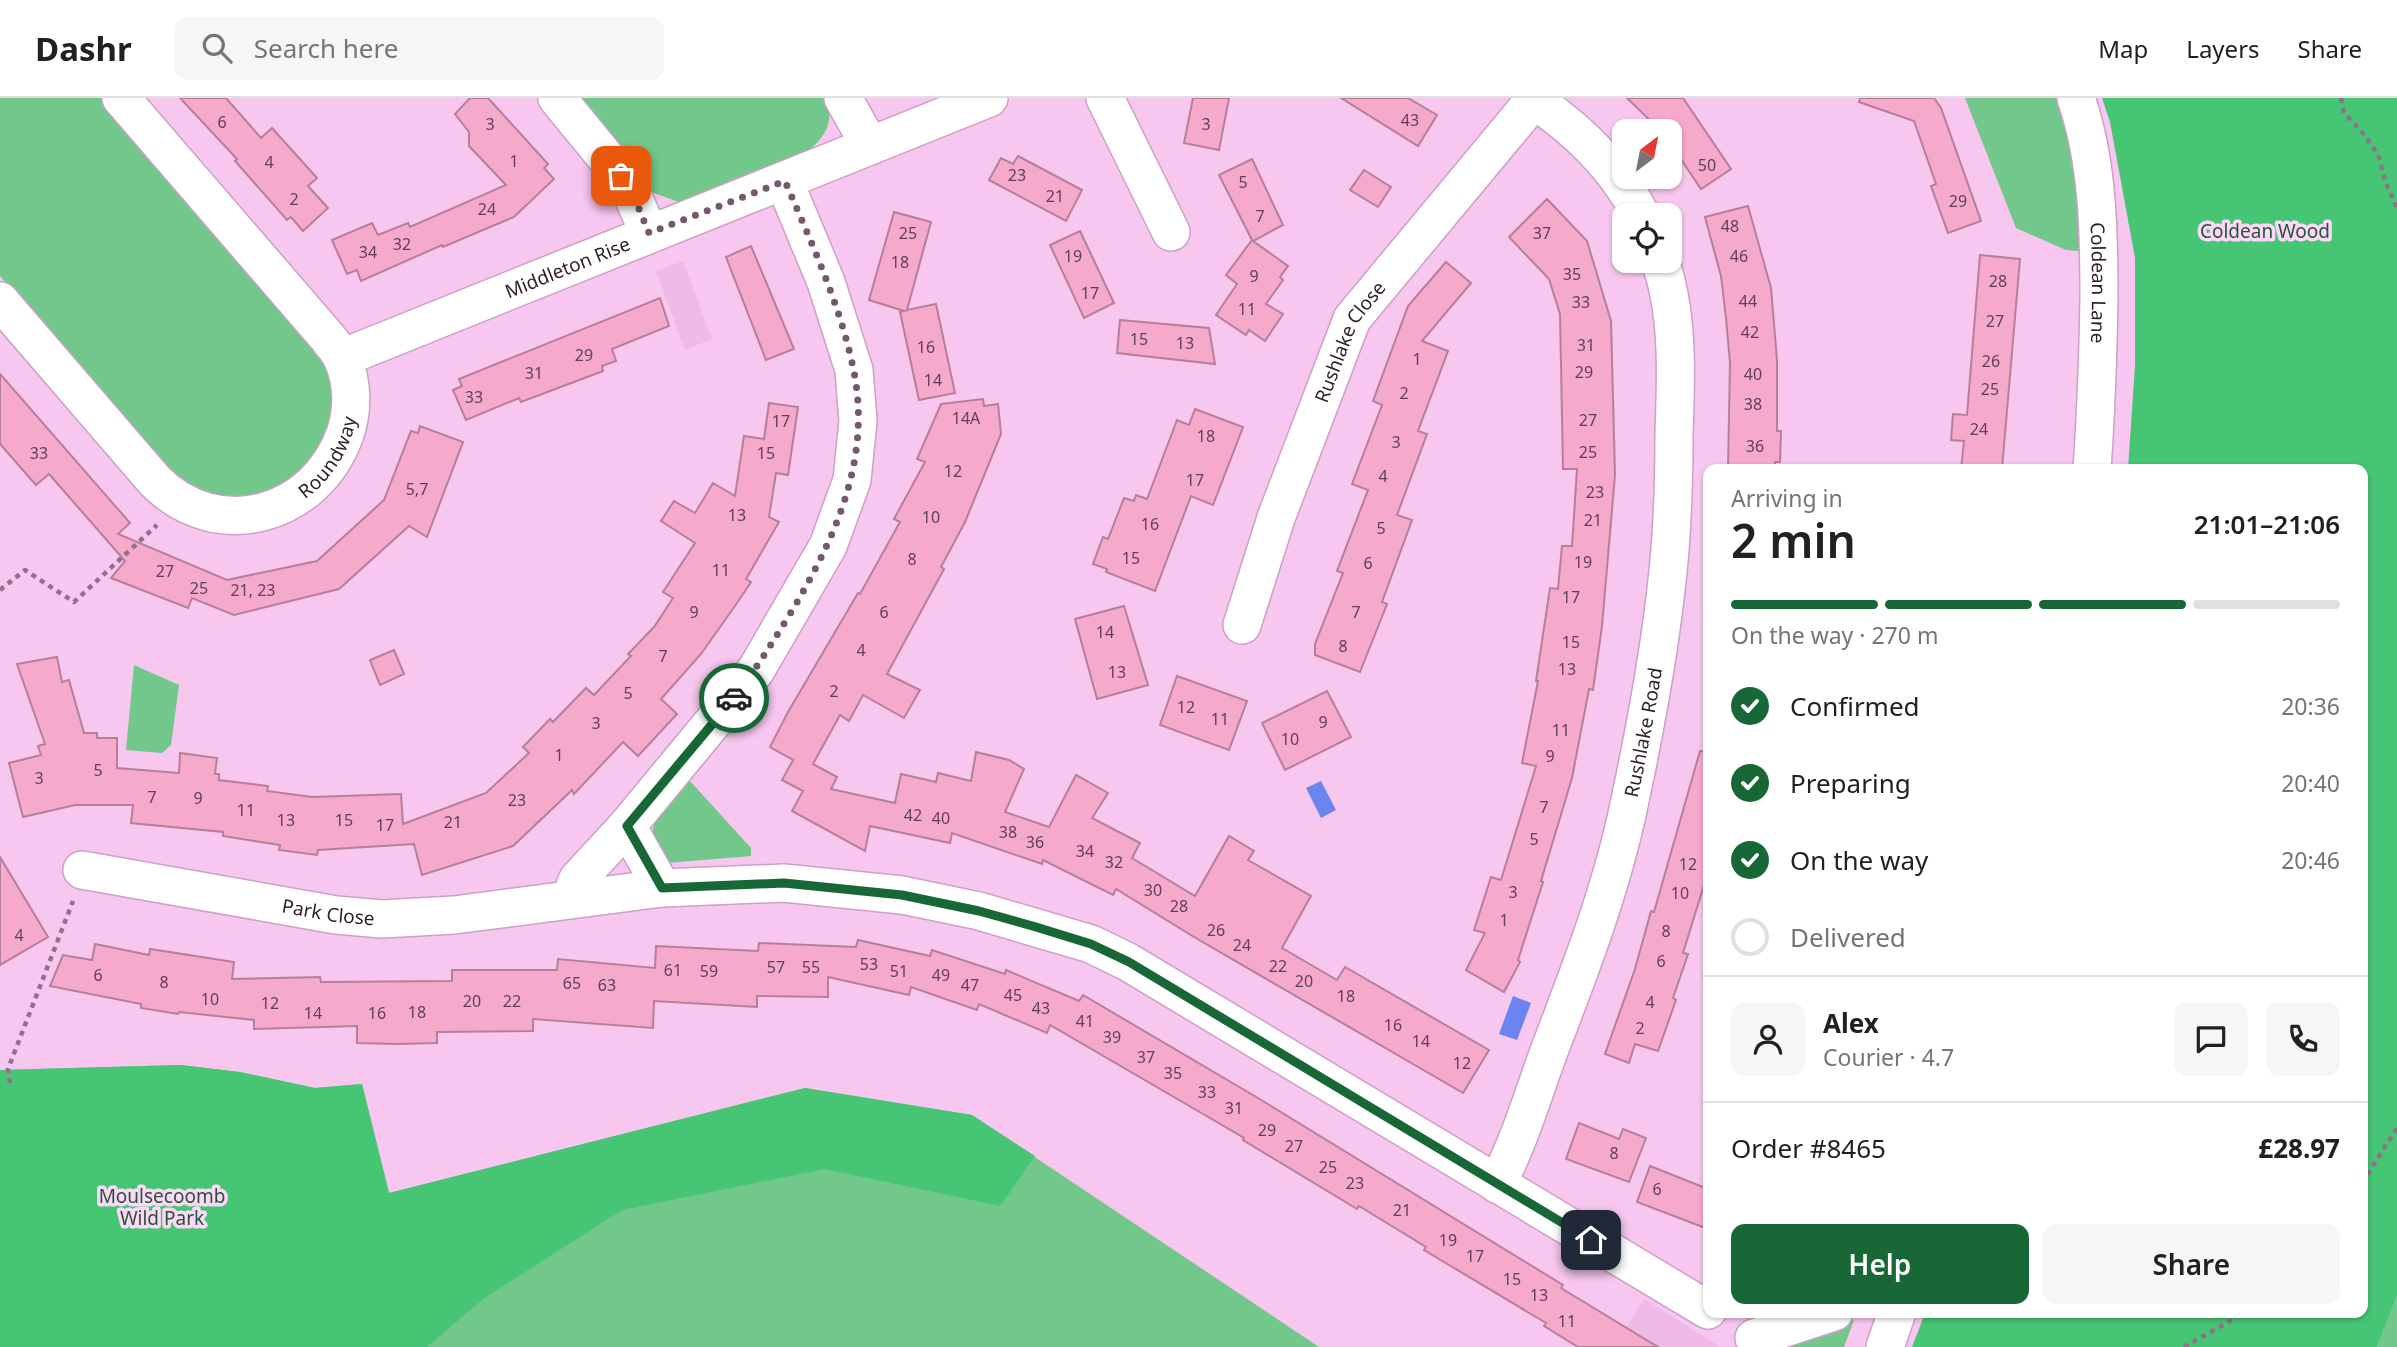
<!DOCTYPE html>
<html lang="en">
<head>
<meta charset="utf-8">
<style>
	:root { --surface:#fff; --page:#f6f6f6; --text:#202124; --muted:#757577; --line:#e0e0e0; --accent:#176737 }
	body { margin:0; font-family:"Noto Sans",sans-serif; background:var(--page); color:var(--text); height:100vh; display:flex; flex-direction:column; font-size:26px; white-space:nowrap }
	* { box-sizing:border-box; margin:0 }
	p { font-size:23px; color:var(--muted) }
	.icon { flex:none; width:38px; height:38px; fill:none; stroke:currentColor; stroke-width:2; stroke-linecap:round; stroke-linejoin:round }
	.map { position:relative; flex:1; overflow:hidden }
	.details { position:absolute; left:1703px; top:366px; width:665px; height:854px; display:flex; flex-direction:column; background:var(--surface); border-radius:14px; box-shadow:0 2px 5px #0004 }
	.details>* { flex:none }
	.needle { width:46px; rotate:32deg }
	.controls { position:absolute; left:1612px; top:21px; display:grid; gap:14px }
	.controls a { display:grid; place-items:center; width:70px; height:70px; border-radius:14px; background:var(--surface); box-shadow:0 2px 5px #0004; font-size:35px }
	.pin { position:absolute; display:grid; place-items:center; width:60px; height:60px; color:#fff; margin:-30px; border-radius:14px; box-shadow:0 4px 10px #0006 }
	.courier { position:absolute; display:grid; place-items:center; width:70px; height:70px; margin:-35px; border:5px solid #176737; border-radius:50%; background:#fff; color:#222; box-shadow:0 2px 9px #0007 }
	.head em { font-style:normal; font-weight:600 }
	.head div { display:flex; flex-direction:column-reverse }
	.head { display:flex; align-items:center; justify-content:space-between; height:119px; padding:0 28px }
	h1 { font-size:46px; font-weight:600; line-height:52px }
	.bar { display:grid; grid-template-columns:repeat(4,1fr); gap:10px 7px; align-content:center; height:84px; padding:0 28px }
	.bar i { height:9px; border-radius:5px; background:var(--line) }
	.bar .selected { background:var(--accent) }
	.bar p { grid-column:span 4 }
	.line { display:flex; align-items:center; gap:18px; padding:0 28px; border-top:2px solid var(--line) }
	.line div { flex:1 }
	.round { display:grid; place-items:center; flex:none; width:74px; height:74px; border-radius:14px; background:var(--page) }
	ol { padding:0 28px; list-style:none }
	li { display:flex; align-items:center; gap:21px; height:77px }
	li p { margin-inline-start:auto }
	li .icon { padding:7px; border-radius:50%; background:var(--accent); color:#fff; stroke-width:4 }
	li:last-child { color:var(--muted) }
	li i { width:38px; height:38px; border:4px solid var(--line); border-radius:50% }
	.primary-button { display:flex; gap:14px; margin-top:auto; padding:14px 28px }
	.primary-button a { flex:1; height:80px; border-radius:14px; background:var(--accent); color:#fff; font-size:28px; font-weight:600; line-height:80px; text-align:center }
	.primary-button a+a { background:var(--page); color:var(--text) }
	header { display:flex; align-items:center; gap:42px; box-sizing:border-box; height:98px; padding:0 35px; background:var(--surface); border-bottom:2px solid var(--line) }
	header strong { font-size:33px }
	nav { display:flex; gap:38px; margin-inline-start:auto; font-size:24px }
	.search { width:490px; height:63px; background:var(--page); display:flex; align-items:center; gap:18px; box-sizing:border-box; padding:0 24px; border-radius:14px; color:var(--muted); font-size:26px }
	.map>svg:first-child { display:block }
	.built { fill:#efbae6 }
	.green { fill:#72c78a }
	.forest { fill:#46c675 }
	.water { fill:#6c84f0 }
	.building { fill:#f6aacb; stroke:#b77f97; stroke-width:2 }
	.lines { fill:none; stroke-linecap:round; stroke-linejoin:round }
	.minor-casing { stroke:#cea0c6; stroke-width:40 }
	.path { stroke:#91708b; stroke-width:4.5; stroke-dasharray:5 5; stroke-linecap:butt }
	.minor { stroke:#fff; stroke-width:37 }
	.done { stroke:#755870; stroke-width:7; stroke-dasharray:0 12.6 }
	.route { stroke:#176737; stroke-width:9 }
	.labels { text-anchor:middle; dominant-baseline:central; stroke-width:7; stroke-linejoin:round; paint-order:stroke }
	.number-label { font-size:16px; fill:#614054 }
	.park-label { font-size:19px; fill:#245534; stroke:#fed7f8 }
	.street-label { font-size:19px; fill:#2f1d2c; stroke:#fed7f8 }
</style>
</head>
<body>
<header>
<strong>Dashr</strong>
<div class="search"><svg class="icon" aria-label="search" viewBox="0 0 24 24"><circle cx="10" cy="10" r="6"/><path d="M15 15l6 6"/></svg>Search here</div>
<nav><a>Map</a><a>Layers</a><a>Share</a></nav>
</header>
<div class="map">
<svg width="2397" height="1249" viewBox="0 0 2397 1249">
	<rect width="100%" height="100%" fill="#f7c7ef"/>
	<g class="built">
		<path d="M683 163 712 241 685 252 656 173Z"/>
		<path d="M1644 1201 1721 1249H1615Z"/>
	</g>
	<g class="green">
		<path d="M0 0H106L321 248 339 301 311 372 259 401 201 397 161 364 0 178Z"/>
		<path d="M572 0H827C834 23 826 39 808 53L679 104 651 94Z"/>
		<path d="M1965 0H2059L2066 21 2087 154 2066 152 2016 130Z"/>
		<path d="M134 567 179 587 171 647 162 655 126 652Z"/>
		<path d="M689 682 751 750V758L667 765 652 737 654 726Z"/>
		<path d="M180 967 240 974 315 990 362 986 389 1095 805 990 972 1017 1319 1249H0V972Z"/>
		<path d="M2397 1198V1249H2377Z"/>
		<path d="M1854 1222 1844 1249H1785L1792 1242Z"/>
	</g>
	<g class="forest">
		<path d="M2102 0H2397V1198L2377 1249H1912L1925 1215 2362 1214V371H2128L2135 267V160L2110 24Z"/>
		<path d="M180 967 240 974 315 990 362 986 389 1095 805 990 972 1017 1035 1058 1000 1108 825 1071 622 1112 483 1201 427 1249H0V972Z"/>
	</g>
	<g class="water">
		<path d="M1321 683 1336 712 1321 720 1306 690Z"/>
		<path d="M1513 898 1531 905 1517 942 1499 936Z"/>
	</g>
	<g class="building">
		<path d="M180 0H226L261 40 272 30 317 80 308 88 328 110 303 133 291 119 287 122 235 63 237 61Z"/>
		<path d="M470 0H488L548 66 544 70 554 81 514 119 443 149 442 147 361 183 357 172 347 176 332 142 372 125 378 137 408 125 410 129 506 87 469 48V34L455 16Z"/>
		<path d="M1193 0H1229L1219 52 1184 45Z"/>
		<path d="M1341 0H1408L1437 17 1418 48Z"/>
		<path d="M1627 0H1683L1731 71 1701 91 1670 45V33H1661Z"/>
		<path d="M1860 0H1934L1941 10 1981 123 1948 135 1931 88 1936 86 1914 23 1859 4Z"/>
		<path d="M1018 58 1082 92 1066 123 989 82 1001 60 1013 66Z"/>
		<path d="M1252 61 1283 127 1253 143 1288 168 1280 179 1283 182 1266 206 1283 216 1265 243 1249 232 1246 237 1216 217 1237 186 1226 177 1252 142 1219 77Z"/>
		<path d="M1364 72 1391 89 1378 109 1350 92Z"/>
		<path d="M1547 101 1587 143 1611 223 1615 377 1602 528 1593 592 1589 591 1572 680 1541 783 1543 784 1518 862 1520 864 1504 894 1466 872 1485 835 1474 832 1491 779 1501 782 1536 668 1522 665 1538 583H1536L1550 490 1558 491 1562 448H1572L1577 371H1563L1560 216 1549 181 1509 139Z"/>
		<path d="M1748 108 1771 190 1777 262V333H1781L1780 364H1775V371H1728L1730 265 1726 220 1721 178 1705 119Z"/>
		<path d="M894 114 931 124 907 212 936 206 955 295 919 302 900 214 904 213 869 202Z"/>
		<path d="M1080 133 1114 205 1084 220 1050 147Z"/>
		<path d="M751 148 794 251 766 262 726 159Z"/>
		<path d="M1980 157 2020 161 2002 371H1961L1964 343 1951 342 1953 316 1967 317Z"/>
		<path d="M1446 164 1471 185 1422 243 1448 253 1418 333 1427 336 1397 417 1412 422 1382 504 1387 506 1360 574 1315 557V546L1343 475 1337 473 1368 392 1352 386 1382 307 1373 303 1408 208Z"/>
		<path d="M660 200 669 228 612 251 616 263 602 268 603 273 521 304 519 300 466 322 453 292 462 288 459 281Z"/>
		<path d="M1120 222 1209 230 1215 266 1117 255Z"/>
		<path d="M0 276 130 425 118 436 227 482 317 463 384 402 411 333 418 335 420 328 463 344 427 439 409 428 339 491 234 517 192 500 188 510 111 480 125 463 49 376 36 387 0 346Z"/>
		<path d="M983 301 984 308 998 306 1001 336 965 424 941 469 944 471 887 576 920 592 904 620 863 597 849 623 840 617 813 666 837 679 831 691 895 705 901 676 936 684 938 675 971 683 976 654 1009 662 1024 671 1005 714 1049 729 1076 677 1108 695 1092 720 1140 745 1132 760 1195 798 1229 738 1254 753 1248 762 1311 798 1282 850 1337 882 1345 869 1489 952 1463 995 1194 839 1116 791 1113 797 1043 762 1042 766 952 735 950 745 870 728 865 753 792 713 803 693 782 682 793 662 770 649 788 614 858 495 860 496 900 424 894 421 925 364 917 361 941 306Z"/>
		<path d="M769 305 798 309 788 377 776 375 769 419 779 424 746 481 751 484 737 505 701 556 661 601 677 616 638 658 623 644 574 696 572 692 513 748 422 777 414 746 318 752 317 757 279 752 280 747 223 738V734L131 725 133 707H75L23 719 9 665 41 657 38 648 45 646 17 566 57 559 62 584 69 582 84 635H97V640H117V670L179 675 180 655 217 660 215 676H219V682L268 688 267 693 312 699 401 696 403 726 486 695 529 655 523 649 550 621 553 624 586 590 594 597 631 558 628 556 654 529 673 500 663 494 695 445 661 423 674 403 695 415 713 385 735 398 744 338 764 341Z"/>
		<path d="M1195 311 1243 329 1213 407 1191 398 1155 493 1106 474 1107 471 1093 466 1103 439 1108 441 1124 400 1134 403 1136 397 1147 401 1177 322 1189 327Z"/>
		<path d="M1124 508 1148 587 1097 601 1075 521Z"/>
		<path d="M394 552 404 576 380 587 370 562Z"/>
		<path d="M1177 578 1247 603 1229 652 1160 627Z"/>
		<path d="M1327 593 1351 639 1285 672 1262 625Z"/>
		<path d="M1700 653 1708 654V774L1683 855 1688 856 1673 900 1676 902 1658 953 1635 946 1629 965 1605 956 1635 871 1651 813 1654 814Z"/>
		<path d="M0 759 48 839 0 867Z"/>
		<path d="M858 842 930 858 932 852 1005 876 1006 872 1079 903 1083 897 1258 1000 1563 1187 1561 1190 1658 1249H1578L1544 1228 1546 1225 1424 1152 1426 1149 1359 1108 1357 1111 1243 1042 1244 1040 1210 1020 1050 927 1047 935 979 906 977 912 911 889 909 897 828 879V899L757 898V909L654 903 653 930 533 921V933L437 934V945L397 946 357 945V928L254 931V922L179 914 178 916 141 910V906L50 888 63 857 92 862 95 846 149 857 150 851 234 864 232 881 320 879 321 884 452 883V872H557L558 861 655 870 656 848 758 853 759 845 856 849Z"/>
		<path d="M1579 1025 1619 1041 1623 1031 1646 1040 1629 1084 1566 1061Z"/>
		<path d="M1650 1068 1708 1091V1131L1637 1104Z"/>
	</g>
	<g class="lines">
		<defs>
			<g id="minor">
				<path d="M557 0 621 78 633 99 649 135"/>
				<path d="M843 0 870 48"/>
				<path d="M1105 0 1171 134"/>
				<path d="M1531 0C1577 31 1615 67 1641 117"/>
				<path id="s1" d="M2076 0C2098 64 2099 133 2099 200 2098 257 2096 314 2092 371"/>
				<path id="s2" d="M0 203 155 383C218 446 316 418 345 336 353 313 353 285 343 262 340 254 333 247 328 240L121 0"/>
				<path id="s3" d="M342 260 989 0"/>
				<path id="s4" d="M1242 527 1276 420 1352 221 1534 2"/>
				<path d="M627 728 662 790"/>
				<path id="s5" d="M82 772 336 817 382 821 454 817 662 790 784 785 902 797 979 813 1091 846 1128 864 1708 1212"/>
				<path d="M576 800 575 787 578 781 627 728 756 572 828 448 852 382 858 323 854 272 826 184 784 83"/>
				<path id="s6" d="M1497 1086C1520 1043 1534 993 1551 948 1581 870 1612 789 1629 707 1647 623 1663 537 1670 452 1673 413 1674 374 1674 336 1676 280 1679 216 1660 163"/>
				<path d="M1754 1240 1834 1214"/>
				<path d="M1885 1249 1897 1214"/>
			</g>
		</defs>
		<use href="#minor" class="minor-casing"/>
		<g class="path">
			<path d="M2341 0 2344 15 2362 34 2378 56 2385 83 2397 110"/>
			<path d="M0 492 25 472 74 504 157 427"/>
			<path d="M10 985 8 971 73 803"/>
			<path d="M2362 1085 2397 1030"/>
			<path d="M2184 1249 2246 1214"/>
		</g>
		<use href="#minor" class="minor"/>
	</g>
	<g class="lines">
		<path class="done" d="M621 78 634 99 649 135 785 83C811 144 841 208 854 274 871 361 836 438 793 511 774 542 756 571 734 600"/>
		<path class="route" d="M734 600 627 728 662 790 784 785 902 797 979 813 1036 829 1091 846 1129 864 1591 1142"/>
	</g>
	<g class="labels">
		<g class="number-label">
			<text x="1410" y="22">43</text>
			<text x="222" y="24">6</text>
			<text x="490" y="26">3</text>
			<text x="1206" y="26">3</text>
			<text x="514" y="63">1</text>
			<text x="269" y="64">4</text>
			<text x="1707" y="67">50</text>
			<text x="1017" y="77">23</text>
			<text x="1243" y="84">5</text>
			<text x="1055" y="98">21</text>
			<text x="294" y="101">2</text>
			<text x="1958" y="103">29</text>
			<text x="487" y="111">24</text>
			<text x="1260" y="118">7</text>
			<text x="1730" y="128">48</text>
			<text x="908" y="135">25</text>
			<text x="1542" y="135">37</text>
			<text x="402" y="146">32</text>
			<text x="368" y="154">34</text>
			<text x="1073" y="158">19</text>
			<text x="1739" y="158">46</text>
			<text x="900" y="164">18</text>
			<text x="1572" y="176">35</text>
			<text x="1254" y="178">9</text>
			<text x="1998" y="183">28</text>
			<text x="1090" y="195">17</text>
			<text x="1748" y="203">44</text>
			<text x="1581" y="204">33</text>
			<text x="1247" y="211">11</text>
			<text x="1995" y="223">27</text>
			<text x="1750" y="234">42</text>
			<text x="1139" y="241">15</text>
			<text x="1185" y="245">13</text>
			<text x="1586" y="247">31</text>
			<text x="926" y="249">16</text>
			<text x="584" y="257">29</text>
			<text x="1417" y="261">1</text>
			<text x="1991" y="263">26</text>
			<text x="1584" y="274">29</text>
			<text x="534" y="275">31</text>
			<text x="1753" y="276">40</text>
			<text x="933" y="282">14</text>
			<text x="1990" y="291">25</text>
			<text x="1404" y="295">2</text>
			<text x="474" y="299">33</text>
			<text x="1753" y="306">38</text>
			<text x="966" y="320">14A</text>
			<text x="1588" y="322">27</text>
			<text x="781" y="323">17</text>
			<text x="1979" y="331">24</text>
			<text x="1206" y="338">18</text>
			<text x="1396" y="344">3</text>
			<text x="1755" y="348">36</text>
			<text x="1588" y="354">25</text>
			<text x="39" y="355">33</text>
			<text x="766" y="355">15</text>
			<text x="953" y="373">12</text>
			<text x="1383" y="378">4</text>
			<text x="1195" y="382">17</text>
			<text x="417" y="391">5,7</text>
			<text x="1595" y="394">23</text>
			<text x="737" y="417">13</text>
			<text x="931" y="419">10</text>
			<text x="1593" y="422">21</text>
			<text x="1150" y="426">16</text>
			<text x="1381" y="430">5</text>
			<text x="1131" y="460">15</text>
			<text x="912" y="461">8</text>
			<text x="1583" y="464">19</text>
			<text x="1368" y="465">6</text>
			<text x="721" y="472">11</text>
			<text x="165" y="473">27</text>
			<text x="199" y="490">25</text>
			<text x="253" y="492">21, 23</text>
			<text x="1571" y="499">17</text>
			<text x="694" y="514">9</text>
			<text x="884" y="514">6</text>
			<text x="1356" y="514">7</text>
			<text x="1105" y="534">14</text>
			<text x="1571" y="544">15</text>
			<text x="1343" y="548">8</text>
			<text x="861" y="552">4</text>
			<text x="663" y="558">7</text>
			<text x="1567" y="571">13</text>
			<text x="1117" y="574">13</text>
			<text x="834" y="593">2</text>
			<text x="628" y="595">5</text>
			<text x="1186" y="609">12</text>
			<text x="1220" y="621">11</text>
			<text x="1323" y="624">9</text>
			<text x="596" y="625">3</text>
			<text x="1561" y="632">11</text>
			<text x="1290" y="641">10</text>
			<text x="559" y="657">1</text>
			<text x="1550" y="658">9</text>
			<text x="98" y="672">5</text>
			<text x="39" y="680">3</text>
			<text x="152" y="699">7</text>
			<text x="198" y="700">9</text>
			<text x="517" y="702">23</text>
			<text x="1544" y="709">7</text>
			<text x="246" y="712">11</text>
			<text x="913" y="717">42</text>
			<text x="941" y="720">40</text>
			<text x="286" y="722">13</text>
			<text x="344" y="722">15</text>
			<text x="453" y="724">21</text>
			<text x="385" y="727">17</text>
			<text x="1008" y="734">38</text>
			<text x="1534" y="741">5</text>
			<text x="1035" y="744">36</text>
			<text x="1085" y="753">34</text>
			<text x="1114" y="764">32</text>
			<text x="1688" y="766">12</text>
			<text x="1153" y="792">30</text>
			<text x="1513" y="794">3</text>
			<text x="1680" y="795">10</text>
			<text x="1179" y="808">28</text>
			<text x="1504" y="822">1</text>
			<text x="1216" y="832">26</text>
			<text x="1666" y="833">8</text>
			<text x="19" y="837">4</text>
			<text x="1242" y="847">24</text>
			<text x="1661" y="863">6</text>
			<text x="869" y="866">53</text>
			<text x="1278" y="868">22</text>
			<text x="776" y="869">57</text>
			<text x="811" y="869">55</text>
			<text x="673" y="872">61</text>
			<text x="709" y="873">59</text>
			<text x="899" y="873">51</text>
			<text x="98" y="877">6</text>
			<text x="941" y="877">49</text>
			<text x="1304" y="883">20</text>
			<text x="164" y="884">8</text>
			<text x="572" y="885">65</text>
			<text x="607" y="887">63</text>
			<text x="970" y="887">47</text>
			<text x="1013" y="897">45</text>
			<text x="1346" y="898">18</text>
			<text x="210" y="901">10</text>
			<text x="472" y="903">20</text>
			<text x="512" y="903">22</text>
			<text x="1650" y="904">4</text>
			<text x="270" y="905">12</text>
			<text x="1041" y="910">43</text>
			<text x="417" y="914">18</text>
			<text x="313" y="915">14</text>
			<text x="377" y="915">16</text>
			<text x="1085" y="923">41</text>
			<text x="1393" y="927">16</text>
			<text x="1640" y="930">2</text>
			<text x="1112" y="939">39</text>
			<text x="1421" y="943">14</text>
			<text x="1146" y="959">37</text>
			<text x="1462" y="965">12</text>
			<text x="1173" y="975">35</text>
			<text x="1207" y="994">33</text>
			<text x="1234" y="1010">31</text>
			<text x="1267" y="1032">29</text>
			<text x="1294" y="1048">27</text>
			<text x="1614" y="1055">8</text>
			<text x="1328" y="1069">25</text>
			<text x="1355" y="1085">23</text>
			<text x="1657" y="1091">6</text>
			<text x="1402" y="1112">21</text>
			<text x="1448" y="1142">19</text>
			<text x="1475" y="1158">17</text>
			<text x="1512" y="1181">15</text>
			<text x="1539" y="1197">13</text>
			<text x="1567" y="1223">11</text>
		</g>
		<g class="park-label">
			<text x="2265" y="133">Coldean Wood</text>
			<text x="162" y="1098">Moulsecoomb<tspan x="162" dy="22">Wild Park</tspan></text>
		</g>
		<g class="street-label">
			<text stroke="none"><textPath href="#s3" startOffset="243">Middleton Rise</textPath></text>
			<text stroke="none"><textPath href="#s1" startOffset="187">Coldean Lane</textPath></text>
			<text stroke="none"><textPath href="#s4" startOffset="304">Rushlake Close</textPath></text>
			<text stroke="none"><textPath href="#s2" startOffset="444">Roundway</textPath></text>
			<text stroke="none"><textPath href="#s6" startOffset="476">Rushlake Road</textPath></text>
			<text stroke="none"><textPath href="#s5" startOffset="250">Park Close</textPath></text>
		</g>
	</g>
</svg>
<div class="controls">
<a><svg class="needle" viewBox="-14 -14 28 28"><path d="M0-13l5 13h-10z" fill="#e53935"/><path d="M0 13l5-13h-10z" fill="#757577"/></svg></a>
<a><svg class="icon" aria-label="locate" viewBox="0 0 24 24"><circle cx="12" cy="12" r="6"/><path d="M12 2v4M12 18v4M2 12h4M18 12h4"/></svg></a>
</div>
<div class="pin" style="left:621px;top:78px;background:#ea580c"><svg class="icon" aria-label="bag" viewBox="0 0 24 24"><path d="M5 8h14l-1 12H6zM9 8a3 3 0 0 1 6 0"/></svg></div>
<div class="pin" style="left:1591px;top:1142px;background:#1f2937"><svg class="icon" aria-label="home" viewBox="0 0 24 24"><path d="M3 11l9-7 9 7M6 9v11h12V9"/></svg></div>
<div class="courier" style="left:734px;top:600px"><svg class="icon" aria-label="car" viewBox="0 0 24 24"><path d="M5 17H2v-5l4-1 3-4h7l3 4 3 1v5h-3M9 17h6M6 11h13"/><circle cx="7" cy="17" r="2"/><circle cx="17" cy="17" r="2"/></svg></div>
<section class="details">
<div class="head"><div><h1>2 min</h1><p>Arriving in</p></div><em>21:01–21:06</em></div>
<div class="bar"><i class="selected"></i><i class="selected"></i><i class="selected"></i><i></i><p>On the way · 270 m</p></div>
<ol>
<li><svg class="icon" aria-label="check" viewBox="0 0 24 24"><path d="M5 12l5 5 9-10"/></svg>Confirmed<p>20:36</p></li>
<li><svg class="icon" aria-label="check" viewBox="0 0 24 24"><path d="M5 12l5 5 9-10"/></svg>Preparing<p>20:40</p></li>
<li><svg class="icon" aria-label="check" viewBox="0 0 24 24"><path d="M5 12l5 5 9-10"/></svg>On the way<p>20:46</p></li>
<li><i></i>Delivered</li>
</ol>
<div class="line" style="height:126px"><a class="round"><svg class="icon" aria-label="person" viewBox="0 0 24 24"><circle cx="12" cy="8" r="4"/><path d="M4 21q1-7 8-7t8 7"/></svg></a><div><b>Alex</b><p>Courier · 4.7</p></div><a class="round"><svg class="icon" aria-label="chat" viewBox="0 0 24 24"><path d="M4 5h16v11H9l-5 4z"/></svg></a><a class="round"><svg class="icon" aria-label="phone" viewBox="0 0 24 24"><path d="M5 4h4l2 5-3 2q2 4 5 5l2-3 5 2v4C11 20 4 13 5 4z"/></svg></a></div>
<div class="line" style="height:91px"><div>Order #8465</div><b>£28.97</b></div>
<div class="primary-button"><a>Help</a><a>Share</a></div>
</section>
</div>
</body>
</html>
